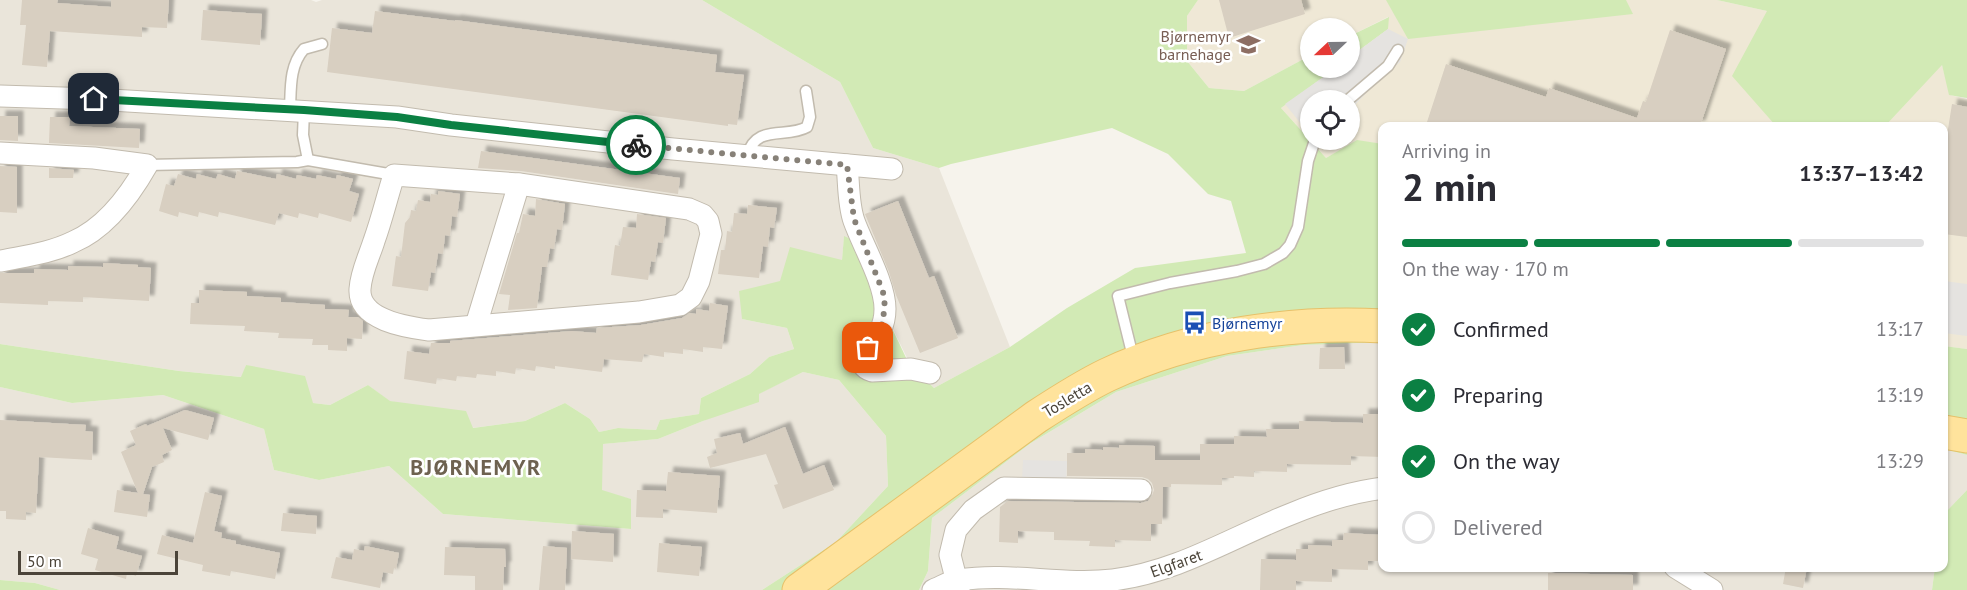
<!DOCTYPE html>
<html lang="en">
<head>
<meta charset="utf-8">
<style>
	:root { --surface:#fff; --page:#f2f2f3; --text:#2b2b33; --muted:#7c7c81; --line:#e1e1e2; --accent:#0b8043 }
	body { margin:0; font-family:"PT Sans",sans-serif; background:var(--page); color:var(--text); height:100vh; display:flex; flex-direction:column; font-size:22px; white-space:nowrap }
	* { box-sizing:border-box; margin:0 }
	p { font-size:20px; color:var(--muted) }
	.icon { flex:none; width:33px; height:33px; fill:none; stroke:currentColor; stroke-width:2; stroke-linecap:round; stroke-linejoin:round }
	.map { position:relative; flex:1; overflow:hidden }
	.drawer { position:absolute; left:1378px; top:122px; width:570px; height:450px; display:flex; flex-direction:column; background:var(--surface); border-radius:12px; box-shadow:0 2px 4px #0004 }
	.drawer>* { flex:none }
	.needle { width:39px; rotate:248deg }
	.fabs { position:absolute; left:1300px; top:18px; display:grid; gap:12px }
	.fabs a { display:grid; place-items:center; width:60px; height:60px; border-radius:50%; background:var(--surface); box-shadow:0 2px 4px #0004; font-size:30px }
	.scale { position:absolute; left:18px; bottom:15px; width:160px; box-sizing:border-box; padding-left:6px; border:3px solid #4b4439; border-top:0; font-size:16px; line-height:21px; white-space:nowrap; color:#4b4439; -webkit-text-stroke:4px #fff; paint-order:stroke }
	.pin { position:absolute; display:grid; place-items:center; width:51px; height:51px; color:#fff; margin:-26px; border-radius:12px; box-shadow:0 3px 9px #0006 }
	.courier { position:absolute; display:grid; place-items:center; width:60px; height:60px; margin:-30px; border:4px solid #0b8043; border-radius:50%; background:#fff; color:#222; box-shadow:0 2px 8px #0007 }
	.summary em { font-style:normal; font-weight:700 }
	.summary div { display:flex; flex-direction:column-reverse }
	.summary { display:flex; align-items:center; justify-content:space-between; height:102px; padding:0 24px }
	h1 { font-size:39px; font-weight:700; line-height:45px }
	.bar { display:grid; grid-template-columns:repeat(4,1fr); gap:9px 6px; align-content:center; height:72px; padding:0 24px }
	.bar i { height:8px; border-radius:4px; background:var(--line) }
	.bar .on { background:var(--accent) }
	.bar p { grid-column:span 4 }
	ol { padding:0 24px; list-style:none }
	li { display:flex; align-items:center; gap:18px; height:66px }
	li p { margin-inline-start:auto }
	li .icon { padding:6px; border-radius:50%; background:var(--accent); color:#fff; stroke-width:4 }
	li:last-child { color:var(--muted) }
	li i { width:33px; height:33px; border:3px solid var(--line); border-radius:50% }
	.map>svg:first-child { display:block }
	.residential { fill:#eae5da }
	.education { fill:#efe8d6; fill-rule:evenodd }
	.green { fill:#d2eab5 }
	.parking { fill:#e5e3e0 }
	.building { fill:#d8cfc1; filter:url(#shadow) }
	.lines { fill:none; stroke-linecap:round; stroke-linejoin:round }
	.service-casing { stroke:#c2bbae; stroke-width:13 }
	.minor-casing { stroke:#c2bbae; stroke-width:23 }
	.primary-casing { stroke:#e6c16a; stroke-width:35 }
	.service { stroke:#fff; stroke-width:10 }
	.minor { stroke:#fff; stroke-width:21 }
	.primary { stroke:#ffe39c; stroke-width:33 }
	.done { stroke:#878178; stroke-width:6; stroke-dasharray:0 10.8 }
	.route { stroke:#0b8043; stroke-width:8 }
	.labels { text-anchor:middle; dominant-baseline:central; stroke-width:5; stroke-linejoin:round; paint-order:stroke }
	.education-label { font-size:16px; fill:#785e54; stroke:#fff; text-anchor:end }
	.transit-label { font-size:16px; fill:#164399; stroke:#fff; text-anchor:start }
	.street-label { font-size:16px; fill:#4b4439; stroke:#fff }
	.district-label { font-size:22px; font-weight:bold; letter-spacing:1.5px; fill:#6e6250; stroke:#fff }
</style>
</head>
<body>
<div class="map">
<svg width="1967" height="590" viewBox="0 0 1967 590">
	<defs>
		<filter id="shadow"><feDropShadow dx="5.5" dy="-5.5" stdDeviation="1.5" flood-color="#0004"/></filter>
	</defs>
	<rect width="100%" height="100%" fill="#f6f3ec"/>
	<g class="residential">
		<path d="M0 0H311L316 2 322 0H702L840 82 873 148 939 168 1010 347 934 388 909 362 875 292 844 237 842 260 781 281 742 319 787 328 794 349 769 357 750 374 701 398 699 414 660 420 656 430 618 428 599 432 590 419 565 403 525 421 472 428 404 404 389 401 368 385 330 405 313 403 246 365 242 377 179 371 0 344Z"/>
		<path d="M1381 341 1383 342V567H1935L1932 590H919L928 571 932 518 1031 443 1116 392 1227 356 1303 345Z"/>
		<path d="M803 372 839 380 886 436 888 486 836 542 762 590H60L35 583 0 580V387L72 403 163 395 264 429 274 470 319 480 389 466 443 514 631 529 630 499 602 491V444L658 439 703 421Z"/>
		<path d="M1944 449 1967 455V490L1944 514Z"/>
	</g>
	<path class="education" d="M1198 0H1717L1767 11 1942 65 1950 95 1967 99V349L1944 346V126H1383V144L1357 141 1326 158 1281 108 1336 68H1350V57L1388 29V17L1350 36V28H1311V55L1244 91 1209 88 1187 61V16ZM1311 100H1350V140H1311Z"/>
	<g class="green">
		<path d="M702 0H1198L1187 16V61L1209 88 1244 91 1311 55V68H1336L1281 108 1326 158 1357 140 1383 144V342L1303 345 1227 356 1116 392 1031 443 932 518 928 571 919 590H762L836 542 888 486 886 436 839 380 803 372 759 394V402L703 421 658 439 603 444 602 490 631 499V529L443 514 389 466 319 480 274 470 264 429 163 395 72 403 0 387V344L179 371 241 377 246 365 305 376 313 403 330 405 368 385 390 401 466 411 473 428 525 421 565 403 590 419 599 432 618 428 656 430 660 420 699 414 701 398 750 374 769 357 794 349 787 328 742 319 739 291 780 281 790 247 842 260 844 236 855 241 875 292 908 362 934 388 1010 347 1067 308 1135 268 1246 253 1231 201 1208 194 1168 154 1112 128 951 164 939 168 873 148 840 82Z"/>
		<path d="M1386 0H1626L1633 14 1408 39Z"/>
		<path d="M1717 0H1967V98L1949 95 1942 65 1885 126H1776L1732 76 1767 11Z"/>
		<path d="M1389 17 1388 29 1350 57V36Z"/>
		<path d="M1944 346 1967 349V455L1944 449Z"/>
		<path d="M1967 490V590H1932L1935 567H1944V514Z"/>
		<path d="M0 580 35 583 60 590H0Z"/>
	</g>
	<g class="parking">
		<path d="M1388 29 1408 39 1400 62 1376 83 1350 110V100H1311V136L1285 104 1336 68H1350V57Z"/>
		<path d="M1944 281 1967 284V336L1944 333Z"/>
		<path d="M1023 460 1067 461 1066 482 1022 480Z"/>
	</g>
	<g class="building">
		<path d="M22 0H58L57 3 111 7V0H169L167 28 142 27V37L50 31 47 67 22 65 26 25H20Z"/>
		<path d="M1219 0H1301L1305 14 1229 38Z"/>
		<path d="M203 10 262 14 260 45 201 40Z"/>
		<path d="M375 11 455 21V20L717 55 715 72 744 75 737 125 728 124V126L327 72 332 28 372 33Z"/>
		<path d="M1670 30 1726 49 1700 126H1663L1657 124 1652 126H1428L1429 122H1427L1446 64 1546 97 1549 88 1637 118 1643 101 1646 102Z"/>
		<path d="M1952 104 1967 107V237L1944 234V154Z"/>
		<path d="M0 116H18V141L0 140Z"/>
		<path d="M50 117H70L69 126 140 129 139 148 49 143Z"/>
		<path d="M481 151 680 178 678 194 521 171 478 168Z"/>
		<path d="M0 166 17 167V213L0 212Z"/>
		<path d="M49 168 74 170 73 178H49Z"/>
		<path d="M237 171 276 179 277 174 296 179 297 175 316 179 317 175 336 179 337 175 353 179 349 191 359 194 351 222 319 213 318 218 299 213 298 218 279 213 275 225 219 212 218 217 199 212 198 217 179 212 178 217 159 211 166 184 174 186 178 174 196 179 197 174 216 179 218 174 235 179Z"/>
		<path d="M438 191 460 194 457 217 452 216 450 236 445 235 443 254 438 253 435 273 431 272 428 291 392 286 396 256 401 257 405 223 410 217 411 210 416 211 418 200 430 202 431 194 438 195Z"/>
		<path d="M536 199 565 204 562 230 557 229 554 249 550 248 547 267H542L537 308 508 310 510 295 499 294 517 233H519L523 214 535 216Z"/>
		<path d="M898 201 929 278 934 276 958 338 920 353 896 295 889 272 865 214Z"/>
		<path d="M748 205 777 208 774 228 770 227 768 247 763 246 759 278 718 274 721 250H725L727 231 732 232 734 213 747 214Z"/>
		<path d="M637 214 666 218 663 243 658 242 655 262 651 261 648 280 611 275 615 245 620 246 623 227 636 228Z"/>
		<path d="M103 263 138 265V267L151 268 149 301 83 297V302L48 301V305L0 303V273H34V269L68 270V266L103 267Z"/>
		<path d="M199 290 247 292V296L281 298V302L325 305V309L349 310 348 317H358L363 321 362 339 347 338V351L328 350V345H312L313 339 278 338 279 333 244 331 245 326 190 324 191 303H199Z"/>
		<path d="M710 303 728 306 722 349 703 347V352L683 349V354L664 352V357L644 354 642 362 604 359 602 372 555 366V369L536 366 535 371 516 368 515 374 496 371V376L477 374 476 378 457 376 456 381 437 378 436 384 404 379 407 351 429 354 431 343H450V341L572 331 596 333 597 328 641 325 682 318 690 313 696 314V309L709 311Z"/>
		<path d="M1344 347 1345 369H1319L1320 348Z"/>
		<path d="M185 410 214 418 208 440 163 428 172 450 162 455 164 462 152 467 143 494 150 495 147 517 114 512 117 490 138 493 121 452 136 445 130 431 146 424 147 426Z"/>
		<path d="M1363 414H1383V457L1351 456V465L1287 464V472L1254 471V477L1234 476V478H1222V485L1171 484V487H1163L1162 524H1151V541L1115 540V547L1089 546 1090 541 1054 540V532L1018 531V543L999 542 1000 507 1008 501 1141 503 1148 501 1152 496 1154 490 1152 483 1148 479 1142 477 1067 476V453H1085V449L1103 450V447L1119 448V445L1155 446V460H1200V444H1234V436L1267 437 1266 429H1299V421L1363 423Z"/>
		<path d="M0 420 86 425 85 431 93 432 92 460 39 457 36 513 26 512V520L6 519V511H0Z"/>
		<path d="M785 427 803 474 824 465 834 490 783 509 774 485 778 484 766 454 710 468 707 457 717 453 714 439 740 433 743 444Z"/>
		<path d="M668 472 720 476 717 513 663 509V518L636 517 637 490 666 491Z"/>
		<path d="M205 492 222 496 214 531 222 533 221 538 236 541V544L280 553 275 579 231 571 230 576 202 571 203 565 157 554 162 535 193 543Z"/>
		<path d="M283 513 317 516 316 534 281 531Z"/>
		<path d="M88 528 119 537 116 549 142 556 136 576 127 573 126 579 95 570 98 559 81 554Z"/>
		<path d="M572 531 614 534 613 562 571 559Z"/>
		<path d="M1344 533 1383 535V561H1368V570L1332 569V582L1296 581V590H1260L1261 559 1296 560V549H1308V545L1332 546V540H1343Z"/>
		<path d="M659 543 702 547 699 576 657 572Z"/>
		<path d="M365 546 399 553 396 569 394 568 393 574 383 572 380 588 331 578 336 557 352 560 354 549 364 551Z"/>
		<path d="M543 546 567 548 565 590H539Z"/>
		<path d="M445 547 505 549 506 567H504L503 590H475V576L444 575Z"/>
		<path d="M1786 567H1807L1803 588 1783 584Z"/>
		<path d="M1548 573 1633 575V590H1548Z"/>
	</g>
	<g class="lines">
		<defs>
			<g id="service">
				<path d="M1348 100 1388 66 1398 50"/>
				<path d="M290 109C291 89 289 66 304 49L322 44"/>
				<path d="M304 110 303 135 308 160"/>
				<path d="M747 156C756 123 786 139 807 127L810 117 806 91"/>
				<path d="M147 165 297 162 308 160 394 175"/>
				<path d="M1134 361 1118 296 1170 283 1237 271 1264 264 1283 253 1290 245 1298 227 1308 161 1315 140"/>
			</g>
			<g id="minor">
				<path d="M0 96 94 99 397 117 451 125 673 149 892 169"/>
				<path d="M0 153 94 158 147 165C130 195 106 228 73 242 51 253 25 256 1 261"/>
				<path d="M847 165C849 183 848 204 854 221 863 246 885 283 885 309 885 316 883 325 880 331 874 343 849 364 872 371L911 369 930 373"/>
				<path d="M394 175 519 184 689 209 703 215 708 221 711 234 699 281 691 297 680 305 639 312 429 330C406 327 358 320 360 289 361 272 369 257 374 241 382 219 387 197 394 175Z"/>
				<path d="M476 325 519 184"/>
				<path d="M1675 567 1712 590"/>
				<path d="M933 590C941 587 950 581 959 580 1009 572 1062 586 1113 580 1178 572 1232 537 1291 514 1320 502 1352 492 1383 488"/>
				<path d="M959 590 950 555 956 530 973 510 1004 488 1141 490"/>
			</g>
			<g id="primary">
				<path d="M1944 432 1967 436"/>
				<path d="M799 590 1036 417C1059 402 1082 387 1107 375 1192 335 1290 321 1383 326"/>
			</g>
		</defs>
		<use href="#service" class="service-casing"/>
		<use href="#minor" class="minor-casing"/>
		<use href="#primary" class="primary-casing"/>
		<use href="#service" class="service"/>
		<use href="#minor" class="minor"/>
		<use href="#primary" class="primary"/>
	</g>
	<g class="lines">
		<path class="done" d="M636 145 847 165 854 219 883 292 885 307 881 328 868 348"/>
		<path class="route" d="M94 99 304 110 397 117 451 125 636 145"/>
	</g>
	<defs>
		<symbol id="school-bare" viewBox="-9 -9 18 18"><path d="M0-5L7-2L0 1L-7-2ZM-4 1L0 2.5L4 1V4Q0 6-4 4Z" fill="#8d6e63" stroke="#fff" stroke-width="2.5" paint-order="stroke"/></symbol>
		<symbol id="bus-bare" viewBox="-9 -9 18 18"><path d="M-5-6H5V4H4V6H2V4H-2V6H-4V4H-5ZM-3.5-4V0h7V-4ZM-3.5 1.2v1.5H-2V1.2ZM2 1.2v1.5H3.5V1.2Z" fill="#1a4fb4" stroke="#fff" stroke-width="2.5" paint-order="stroke"/></symbol>
	</defs>
	<g fill-rule="evenodd">
		<use href="#school-bare" x="1232" y="28" width="33" height="33"/>
		<use href="#bus-bare" x="1178" y="306" width="33" height="33"/>
	</g>
	<g class="labels">
		<g class="education-label">
			<text x="1231" y="36">Bjørnemyr<tspan x="1231" dy="18">barnehage</tspan></text>
		</g>
		<g class="transit-label">
			<text x="1212" y="323">Bjørnemyr</text>
		</g>
		<g class="street-label">
			<text transform="translate(1067 399) rotate(-31)">Tosletta</text>
			<text transform="translate(1176 563) rotate(-20)">Elgfaret</text>
		</g>
		<g class="district-label">
			<text x="476" y="467">BJØRNEMYR</text>
		</g>
	</g>
</svg>
<div class="fabs">
<a><svg class="needle" viewBox="-14 -14 28 28"><path d="M0-13l5 13h-10z" fill="#e53935"/><path d="M0 13l5-13h-10z" fill="#7c7c81"/></svg></a>
<a><svg class="icon" aria-label="locate" viewBox="0 0 24 24"><circle cx="12" cy="12" r="6"/><path d="M12 2v4M12 18v4M2 12h4M18 12h4"/></svg></a>
</div>
<div class="scale">50 m</div>
<div class="pin" style="left:868px;top:348px;background:#ea580c"><svg class="icon" aria-label="bag" viewBox="0 0 24 24"><path d="M5 8h14l-1 12H6zM9 8a3 3 0 0 1 6 0"/></svg></div>
<div class="pin" style="left:94px;top:99px;background:#1f2937"><svg class="icon" aria-label="home" viewBox="0 0 24 24"><path d="M3 11l9-7 9 7M6 9v11h12V9"/></svg></div>
<div class="courier" style="left:636px;top:145px"><svg class="icon" aria-label="bike" viewBox="0 0 24 24"><circle cx="6" cy="16" r="4"/><circle cx="18" cy="16" r="4"/><path d="M6 16l4-8h5l3 8M10 8l3 8H6M13 5h3"/></svg></div>
<section class="drawer">
<div class="summary"><div><h1>2 min</h1><p>Arriving in</p></div><em>13:37–13:42</em></div>
<div class="bar"><i class="on"></i><i class="on"></i><i class="on"></i><i></i><p>On the way · 170 m</p></div>
<ol>
<li><svg class="icon" aria-label="check" viewBox="0 0 24 24"><path d="M5 12l5 5 9-10"/></svg>Confirmed<p>13:17</p></li>
<li><svg class="icon" aria-label="check" viewBox="0 0 24 24"><path d="M5 12l5 5 9-10"/></svg>Preparing<p>13:19</p></li>
<li><svg class="icon" aria-label="check" viewBox="0 0 24 24"><path d="M5 12l5 5 9-10"/></svg>On the way<p>13:29</p></li>
<li><i></i>Delivered</li>
</ol>
</section>
</div>
</body>
</html>
